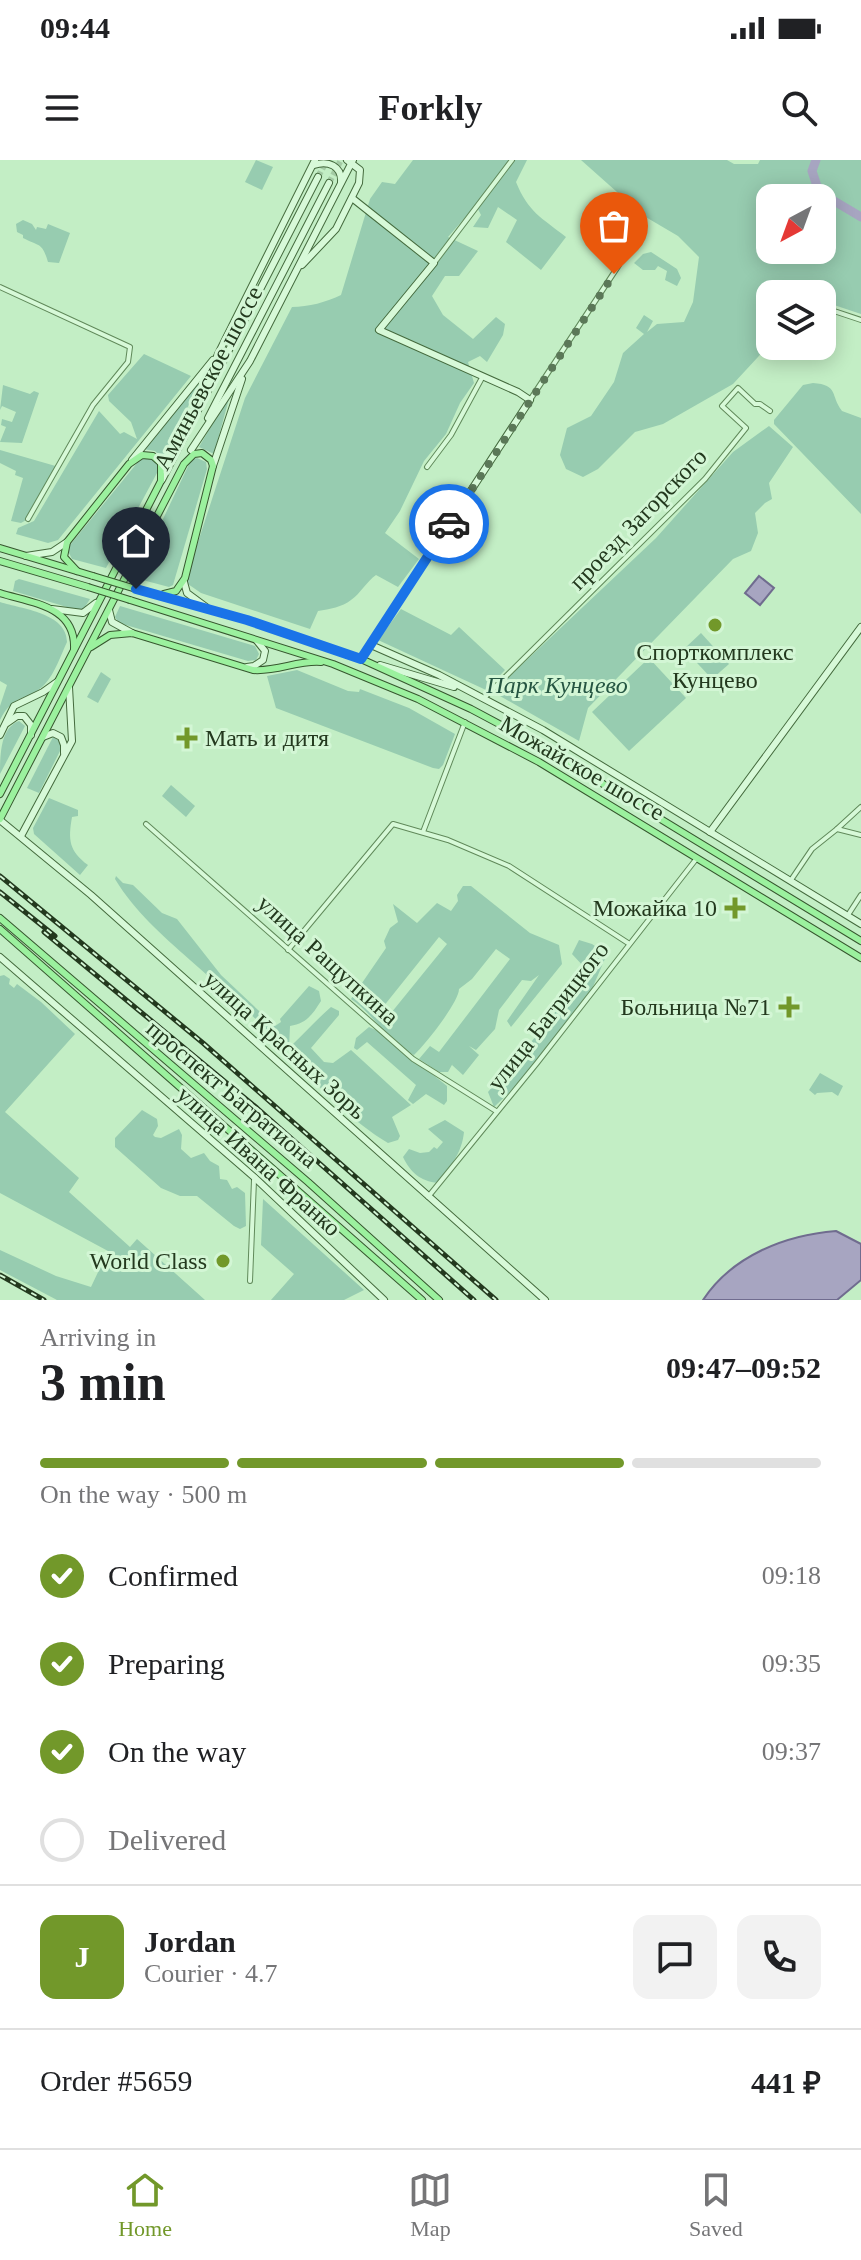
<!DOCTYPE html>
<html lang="en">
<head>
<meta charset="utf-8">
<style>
	:root { --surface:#fff; --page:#f2f2f2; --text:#202124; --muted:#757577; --line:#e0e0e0; --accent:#72982a }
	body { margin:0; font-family:Georgia,serif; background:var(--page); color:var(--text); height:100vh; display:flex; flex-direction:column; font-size:30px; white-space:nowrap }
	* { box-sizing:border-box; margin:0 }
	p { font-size:26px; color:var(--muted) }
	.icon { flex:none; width:44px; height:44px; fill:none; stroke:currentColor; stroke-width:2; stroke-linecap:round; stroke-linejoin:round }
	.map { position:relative; height:1140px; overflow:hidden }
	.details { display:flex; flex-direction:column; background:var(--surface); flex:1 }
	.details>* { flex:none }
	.needle { width:52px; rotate:221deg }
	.tools { position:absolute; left:756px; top:24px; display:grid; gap:16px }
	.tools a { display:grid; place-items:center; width:80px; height:80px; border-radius:16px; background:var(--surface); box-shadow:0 4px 20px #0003; font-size:40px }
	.pin { position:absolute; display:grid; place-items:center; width:68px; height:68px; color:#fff; margin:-82px -34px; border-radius:50% 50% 50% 0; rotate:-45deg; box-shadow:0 0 8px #0007 }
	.pin .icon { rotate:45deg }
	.courier { position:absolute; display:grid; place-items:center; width:80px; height:80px; margin:-40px; border:6px solid #1a73e8; border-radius:50%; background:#fff; color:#222; box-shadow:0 2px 10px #0007 }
	.overview em { font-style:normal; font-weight:800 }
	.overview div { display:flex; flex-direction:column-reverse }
	.overview { display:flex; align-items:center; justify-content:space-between; height:136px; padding:0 40px }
	h1 { font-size:52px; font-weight:800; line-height:60px }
	.bar { display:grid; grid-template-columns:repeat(4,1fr); gap:12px 8px; align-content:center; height:96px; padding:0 40px }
	.bar i { height:10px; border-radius:6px; background:var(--line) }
	.bar .selected { background:var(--accent) }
	.bar p { grid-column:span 4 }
	.line { display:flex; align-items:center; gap:20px; padding:0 40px; border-top:2px solid var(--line) }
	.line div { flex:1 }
	.round { display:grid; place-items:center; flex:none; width:84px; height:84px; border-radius:16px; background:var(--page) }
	ol { padding:0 40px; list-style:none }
	li { display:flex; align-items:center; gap:24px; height:88px }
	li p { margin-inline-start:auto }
	li .icon { padding:8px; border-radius:50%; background:var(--accent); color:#fff; stroke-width:4 }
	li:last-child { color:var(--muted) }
	li i { width:44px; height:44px; border:4px solid var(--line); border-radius:50% }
	.status { display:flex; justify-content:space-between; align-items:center; height:56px; padding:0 40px; background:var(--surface); direction:ltr }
	.status svg { height:22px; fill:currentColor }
	header { display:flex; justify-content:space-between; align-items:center; height:104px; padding:0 40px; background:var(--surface); font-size:36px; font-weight:800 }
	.menu { display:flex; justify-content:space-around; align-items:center; height:112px; border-top:2px solid var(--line); background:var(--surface); font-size:22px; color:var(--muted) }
	.menu a { display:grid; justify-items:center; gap:4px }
	.menu .selected { color:var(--accent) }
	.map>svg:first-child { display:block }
	.green { fill:#97ccb0; fill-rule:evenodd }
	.water { fill:#a7a5c1; stroke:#706c8f; stroke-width:2 }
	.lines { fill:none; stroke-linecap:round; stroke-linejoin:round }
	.river { stroke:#a7a5c1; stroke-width:9 }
	.secondary-tunnel { stroke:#a3caa4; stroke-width:6; stroke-dasharray:6 3; stroke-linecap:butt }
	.street-casing { stroke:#60895a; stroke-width:6 }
	.secondary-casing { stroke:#446a3d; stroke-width:8 }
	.primary-casing { stroke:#36562e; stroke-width:8 }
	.street { stroke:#d7f9d8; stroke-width:4 }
	.secondary { stroke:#d7f9d8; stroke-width:6 }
	.primary { stroke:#9bf19e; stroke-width:6 }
	.rail-casing { stroke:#23391e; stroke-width:5 }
	.rail { stroke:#d3f6d5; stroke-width:2; stroke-dasharray:6; stroke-linecap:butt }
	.primary-bridge-casing { stroke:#36562e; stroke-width:8; stroke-linecap:butt }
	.primary-bridge { stroke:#9bf19e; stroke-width:6 }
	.done { stroke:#5b7858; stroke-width:8; stroke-dasharray:0 14.4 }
	.route { stroke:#1a73e8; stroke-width:10 }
	.poi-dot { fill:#72982a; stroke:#d3f6d5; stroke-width:3 }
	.labels { text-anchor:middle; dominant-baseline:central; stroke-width:6; stroke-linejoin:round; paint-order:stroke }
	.street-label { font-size:24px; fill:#23391e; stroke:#d3f6d5 }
	.poi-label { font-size:24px; fill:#23391e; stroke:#d3f6d5; text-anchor:end }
	.park-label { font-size:24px; font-style:italic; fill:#255542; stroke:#d3f6d5 }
</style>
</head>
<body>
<div class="status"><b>09:44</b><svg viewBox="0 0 49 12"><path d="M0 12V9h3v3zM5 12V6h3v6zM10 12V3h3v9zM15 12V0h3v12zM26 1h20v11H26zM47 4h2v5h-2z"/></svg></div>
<header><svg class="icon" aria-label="menu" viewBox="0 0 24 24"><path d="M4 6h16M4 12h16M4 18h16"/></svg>Forkly<svg class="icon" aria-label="search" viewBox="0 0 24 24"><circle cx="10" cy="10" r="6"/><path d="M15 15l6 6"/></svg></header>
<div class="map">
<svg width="861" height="1140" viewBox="0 0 861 1140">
	<rect width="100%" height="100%" fill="#c3eec5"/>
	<g class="green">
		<path d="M256 0 273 7 262 30 245 22Z"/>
		<path d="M413 0H527L516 22C528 52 542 58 566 77L541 110 506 82 517 60 498 47 488 68 473 67 481 55 476 45 448 77 478 91 459 116H445L432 136 443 155 473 179 496 157 505 164 503 175 487 202 480 196 468 202 474 223 460 243 446 274 424 301 400 351 385 373 419 399 398 427 376 415C366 422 361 433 351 440 342 447 330 449 318 451L310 469 201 433 185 422 245 238 292 147C308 147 327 142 341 135L370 39 382 22 395 24Z"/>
		<path d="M581 0H727L734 4H758L760 0H861V154L822 141V134H770V184L733 224 663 264 635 272 598 309 583 317 566 309 560 295 567 268 591 256 614 222 623 193 644 174 636 168 644 155 653 161 647 172 657 164 684 162 693 142 699 97 678 76 644 56ZM770 38H822V90H770Z"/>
		<path d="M23 60 32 64 36 70 37 67 46 69 48 64 70 73 59 103 48 102C42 82 40 87 23 78V75L17 72 16 64Z"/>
		<path d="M651 92 677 109 681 118 677 126 665 120 667 111 658 106 655 110H643L634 103 643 94Z"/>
		<path d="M144 194 191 216 58 380 48 383 16 374 18 368 34 361 99 251 120 274 124 272 137 279 131 262 109 241 108 235Z"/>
		<path d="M202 217 163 299 155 291 143 289Z"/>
		<path d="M813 223C839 225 830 235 842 251L861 258V354L774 264V260L803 225Z"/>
		<path d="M3 225 30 234 34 231 39 233 22 283 0 282 6 267 1 265 2 259 12 262 16 252 2 246 0 250Z"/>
		<path d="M230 234V235L214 294 199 287Z"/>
		<path d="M769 266 793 287 769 323 772 339 765 343 755 353 758 373 751 391 733 399 588 548 579 581 493 532 656 378 733 292Z"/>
		<path d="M0 290 59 307 28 359 21 363 11 361 23 318 15 315 16 311 0 303Z"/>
		<path d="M142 297H150L157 302V313L106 408 72 399 68 391 70 385Z"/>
		<path d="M197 298 206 302 207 309 173 425 169 427 135 418 191 300Z"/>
		<path d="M19 419 90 439 83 450H77L13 431 15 421Z"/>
		<path d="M0 442C22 449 67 453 67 482 61 495 55 513 45 524 29 541 14 532 0 560V546L7 525 0 521Z"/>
		<path d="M120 446 255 486 259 494 256 500 248 501 119 463 115 457Z"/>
		<path d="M401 449 451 475 459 467 505 510 486 530 378 480Z"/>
		<path d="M701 473 729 504 712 519 684 489Z"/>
		<path d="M649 498 686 538 629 591 592 552Z"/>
		<path d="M297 510 348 531 359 532 360 529 409 548 455 574 443 605 439 609 433 608 276 548 267 516Z"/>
		<path d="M101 512 111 519 98 543 87 537Z"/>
		<path d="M19 561 25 566 0 614C0 596 0 568 19 561Z"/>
		<path d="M53 577 60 581 62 587 39 633 27 628Z"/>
		<path d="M171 625 195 646 186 657 162 636Z"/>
		<path d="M49 638 78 650V656L72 657C68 680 69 691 88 705L80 715 34 674 33 668Z"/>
		<path d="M116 716 123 723 133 725 162 753 177 759 221 815 275 866 281 862 280 859 309 826 319 831 321 841C312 855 307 863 290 866L289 888 285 889C256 857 223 829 190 800 162 775 135 752 115 719Z"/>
		<path d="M463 726H471L530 773 559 785 562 804 511 867 507 861 539 815 531 821 522 820 499 850 495 869 476 890 469 886 479 895 463 915 452 905 453 903 448 912H439L419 899 430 886 439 892 510 799 496 789 472 819 459 829C459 842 425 885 414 895 390 885 374 854 351 839L386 788 384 781 390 768 398 762 393 744 417 763 437 743 451 751 458 741 457 735ZM439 777 447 784 387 858 379 852Z"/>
		<path d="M579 780 592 784 607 794 592 829 517 925 494 947 488 932C522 892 559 853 585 808L572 794Z"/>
		<path d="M4 815 10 819 9 824 14 828 17 824 41 842 75 874 5 952 79 1018 69 1032 130 1087 137 1079 205 1140H57L0 1110V1090L56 1116 91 1127 108 1091 0 1033V816Z"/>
		<path d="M331 847 339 851V855L311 888 324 902 333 903 351 890 411 945 392 957 400 976 398 980 388 983C357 965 311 923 291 892L293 884C306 872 317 859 331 847Z"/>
		<path d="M369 867 378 871 447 926V941L444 945 426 934 413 944 408 940 416 925 367 882 357 890 354 888 356 878Z"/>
		<path d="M820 913 843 926 838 936 832 932 817 933 815 935 809 930Z"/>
		<path d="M142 950 157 959 158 966 153 975 155 977 161 978 179 969 182 975 181 989 191 998 204 993 210 1001 219 1006 220 1019 227 1020 232 1029 237 1027 245 1033 246 1066 240 1069 234 1066 197 1036H180L161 1028 115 987V978Z"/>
		<path d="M445 960 464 972C462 993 450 1007 438 1023 420 1021 411 1013 403 997L409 989 420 993 429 992 434 987 437 989 443 982 428 969Z"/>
		<path d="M263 1039 364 1130 344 1140H271L294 1114 261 1085Z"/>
	</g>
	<g class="water">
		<path d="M759 416 774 428 760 445 745 433Z"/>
		<path d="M836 1071 861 1084V1120L837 1140H703C732 1096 785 1075 836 1071Z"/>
	</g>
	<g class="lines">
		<path class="river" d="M816 0 812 11 819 32 861 57"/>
		<g class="secondary-tunnel">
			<path d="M318 17 327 0"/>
			<path d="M329 23 341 0"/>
		</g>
		<defs>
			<g id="street">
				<path d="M434 103 512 0"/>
				<path d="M0 127 130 187 128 202 93 245 28 359"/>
				<path d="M822 147 861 160"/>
				<path d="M530 240 619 105"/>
				<path d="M427 307 451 275 483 216"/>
				<path d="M483 539 705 319 746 268 722 246 738 228 755 244H760L770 251"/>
				<path d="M861 647 837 669 861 675"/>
				<path d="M146 664 413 899 496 951"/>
				<path d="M423 672 465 562"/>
				<path d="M791 720 812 689 837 669"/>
				<path d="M848 755 861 735"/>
				<path d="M288 790 393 664 448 680 509 706 628 783"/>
				<path d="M428 1037 537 903 697 698"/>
				<path d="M250 1121 254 1020"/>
			</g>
			<g id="secondary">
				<path d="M314 5C328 0 342 6 341 22"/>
				<path d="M352 38 434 103 379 170 518 232 530 240 361 499"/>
				<path d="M302 105 336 69 359 23 360 10 347 0"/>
				<path d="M194 253 218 194 315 0"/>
				<path d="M208 258 329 23"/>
				<path d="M191 290 250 201 353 0"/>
				<path d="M132 300 213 200"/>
				<path d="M213 306 242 219"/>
				<path d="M162 320 318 17"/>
				<path d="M26 396 52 392 67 382"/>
				<path d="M184 422 187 433 206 447"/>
				<path d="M52 449 83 453 96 443"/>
				<path d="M109 450 112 462 132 473"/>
				<path d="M371 485 439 515 543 570 861 764"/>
				<path d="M380 505 454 527"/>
				<path d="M247 507 254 506 263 500 265 491 257 481"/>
				<path d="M7 563 17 556H24L31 565V575"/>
				<path d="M0 575 14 546 43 532 57 522"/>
				<path d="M43 577 53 573 61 577 64 585V593"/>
				<path d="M0 660 91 735 545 1140"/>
				<path d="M710 672 861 467"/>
				<path d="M21 676 72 581 69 527"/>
				<path d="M0 797 254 1017 384 1140"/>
			</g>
			<g id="primary">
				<path d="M0 388 93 416"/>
				<path d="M0 401 88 427"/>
				<path d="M136 429 247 460 361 499 471 549 544 588 861 781"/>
				<path d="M0 433C32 443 76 446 74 489"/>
				<path d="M130 440 333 504 418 539 539 602 861 798"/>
				<path d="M91 487 110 475 132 473 253 510C277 512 298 500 321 502"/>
				<path d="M0 634 161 321V303L153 296 142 295 129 304 67 382 64 397 77 411"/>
				<path d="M0 659 184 304 194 294 202 293 211 300 213 306 185 418 176 431 164 434"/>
				<path d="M0 758 308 1022 439 1140"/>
				<path d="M0 769 422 1140"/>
			</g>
		</defs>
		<use href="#street" class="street-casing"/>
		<use href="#secondary" class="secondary-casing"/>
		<use href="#primary" class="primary-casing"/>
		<use href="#street" class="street"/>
		<use href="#secondary" class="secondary"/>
		<use href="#primary" class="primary"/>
		<defs>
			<g id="rail">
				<path d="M0 716 203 883 496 1140"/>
				<path d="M0 732 55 776"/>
				<path d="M44 772 257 948 474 1140"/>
				<path d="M0 1115 44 1140"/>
			</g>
		</defs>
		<use href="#rail" class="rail-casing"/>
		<use href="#rail" class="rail"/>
		<defs>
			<g id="primary-bridge">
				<path d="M93 416 136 429"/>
				<path d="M88 427 130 440"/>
			</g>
		</defs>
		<use href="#primary-bridge" class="primary-bridge-casing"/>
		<use href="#primary-bridge" class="primary-bridge"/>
	</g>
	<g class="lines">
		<path class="done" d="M449 364 614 114"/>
		<path class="route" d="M136 429 247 460 361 499 449 364"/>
	</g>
	<g class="poi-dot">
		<circle cx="715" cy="465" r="8"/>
		<path d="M183 566h8v8h8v8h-8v8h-8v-8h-8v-8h8z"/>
		<path d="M731 736h8v8h8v8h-8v8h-8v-8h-8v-8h8z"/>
		<path d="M785 835h8v8h8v8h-8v8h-8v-8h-8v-8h8z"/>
		<circle cx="223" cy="1101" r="8"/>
	</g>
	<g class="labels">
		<g class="street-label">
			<text transform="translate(208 218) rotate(-62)">Аминьевское шоссе</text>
			<text transform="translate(638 359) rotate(-46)">проезд Загорского</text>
			<text transform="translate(582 608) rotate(30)">Можайское шоссе</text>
			<text transform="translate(328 800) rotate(42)">улица Ращупкина</text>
			<text transform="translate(548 856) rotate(-52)">улица Багрицкого</text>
			<text transform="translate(285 885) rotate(42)">улица Красных Зорь</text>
			<text transform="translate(232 934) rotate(40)">проспект Багратиона</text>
			<text transform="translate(259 1001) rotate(42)">улица Ивана Франко</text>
		</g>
		<g class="poi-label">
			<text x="715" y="492" text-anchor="middle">Спорткомплекс<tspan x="715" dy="28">Кунцево</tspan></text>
			<text x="205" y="578" text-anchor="start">Мать и дитя</text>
			<text x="717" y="748">Можайка 10</text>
			<text x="771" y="847">Больница №71</text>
			<text x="207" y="1101">World Class</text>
		</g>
		<g class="park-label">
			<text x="557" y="525">Парк Кунцево</text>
		</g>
	</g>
</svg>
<div class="tools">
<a><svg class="needle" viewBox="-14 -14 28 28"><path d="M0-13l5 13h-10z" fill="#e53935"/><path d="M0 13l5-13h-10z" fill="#757577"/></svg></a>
<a><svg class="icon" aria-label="layers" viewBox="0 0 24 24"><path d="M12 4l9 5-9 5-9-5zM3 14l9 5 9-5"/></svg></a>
</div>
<div class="pin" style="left:614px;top:114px;background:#ea580c"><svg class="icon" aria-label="bag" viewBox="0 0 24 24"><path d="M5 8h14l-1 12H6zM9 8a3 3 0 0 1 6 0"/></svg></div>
<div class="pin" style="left:136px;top:429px;background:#1f2937"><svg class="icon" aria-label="home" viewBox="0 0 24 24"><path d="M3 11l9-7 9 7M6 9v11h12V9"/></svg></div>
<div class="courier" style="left:449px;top:364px"><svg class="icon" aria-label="car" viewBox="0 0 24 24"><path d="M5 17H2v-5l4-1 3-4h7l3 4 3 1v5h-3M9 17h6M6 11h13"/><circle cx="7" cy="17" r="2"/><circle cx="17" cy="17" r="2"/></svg></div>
</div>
<section class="details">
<div class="overview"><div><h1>3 min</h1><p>Arriving in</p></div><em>09:47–09:52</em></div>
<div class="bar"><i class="selected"></i><i class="selected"></i><i class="selected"></i><i></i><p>On the way · 500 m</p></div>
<ol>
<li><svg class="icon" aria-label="check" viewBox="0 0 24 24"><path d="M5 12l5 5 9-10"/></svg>Confirmed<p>09:18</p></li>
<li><svg class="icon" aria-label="check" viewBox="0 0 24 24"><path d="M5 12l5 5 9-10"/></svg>Preparing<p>09:35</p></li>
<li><svg class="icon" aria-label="check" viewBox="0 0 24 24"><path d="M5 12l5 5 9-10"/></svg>On the way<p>09:37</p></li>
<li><i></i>Delivered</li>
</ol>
<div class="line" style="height:144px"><b class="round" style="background:var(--accent);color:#fff">J</b><div><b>Jordan</b><p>Courier · 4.7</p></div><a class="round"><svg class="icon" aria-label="chat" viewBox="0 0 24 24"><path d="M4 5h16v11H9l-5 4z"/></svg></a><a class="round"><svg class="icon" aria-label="phone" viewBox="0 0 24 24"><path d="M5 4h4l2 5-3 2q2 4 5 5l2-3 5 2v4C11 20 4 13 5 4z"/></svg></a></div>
<div class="line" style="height:104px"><div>Order #5659</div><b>441 ₽</b></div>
</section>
<nav class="menu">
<a class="selected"><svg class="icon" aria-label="home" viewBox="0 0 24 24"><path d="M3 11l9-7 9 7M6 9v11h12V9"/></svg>Home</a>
<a><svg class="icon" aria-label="map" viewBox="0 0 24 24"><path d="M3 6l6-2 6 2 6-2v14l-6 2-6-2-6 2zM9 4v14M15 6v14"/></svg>Map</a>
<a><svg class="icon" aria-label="saved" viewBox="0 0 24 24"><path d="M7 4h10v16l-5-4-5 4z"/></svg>Saved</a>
</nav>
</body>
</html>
